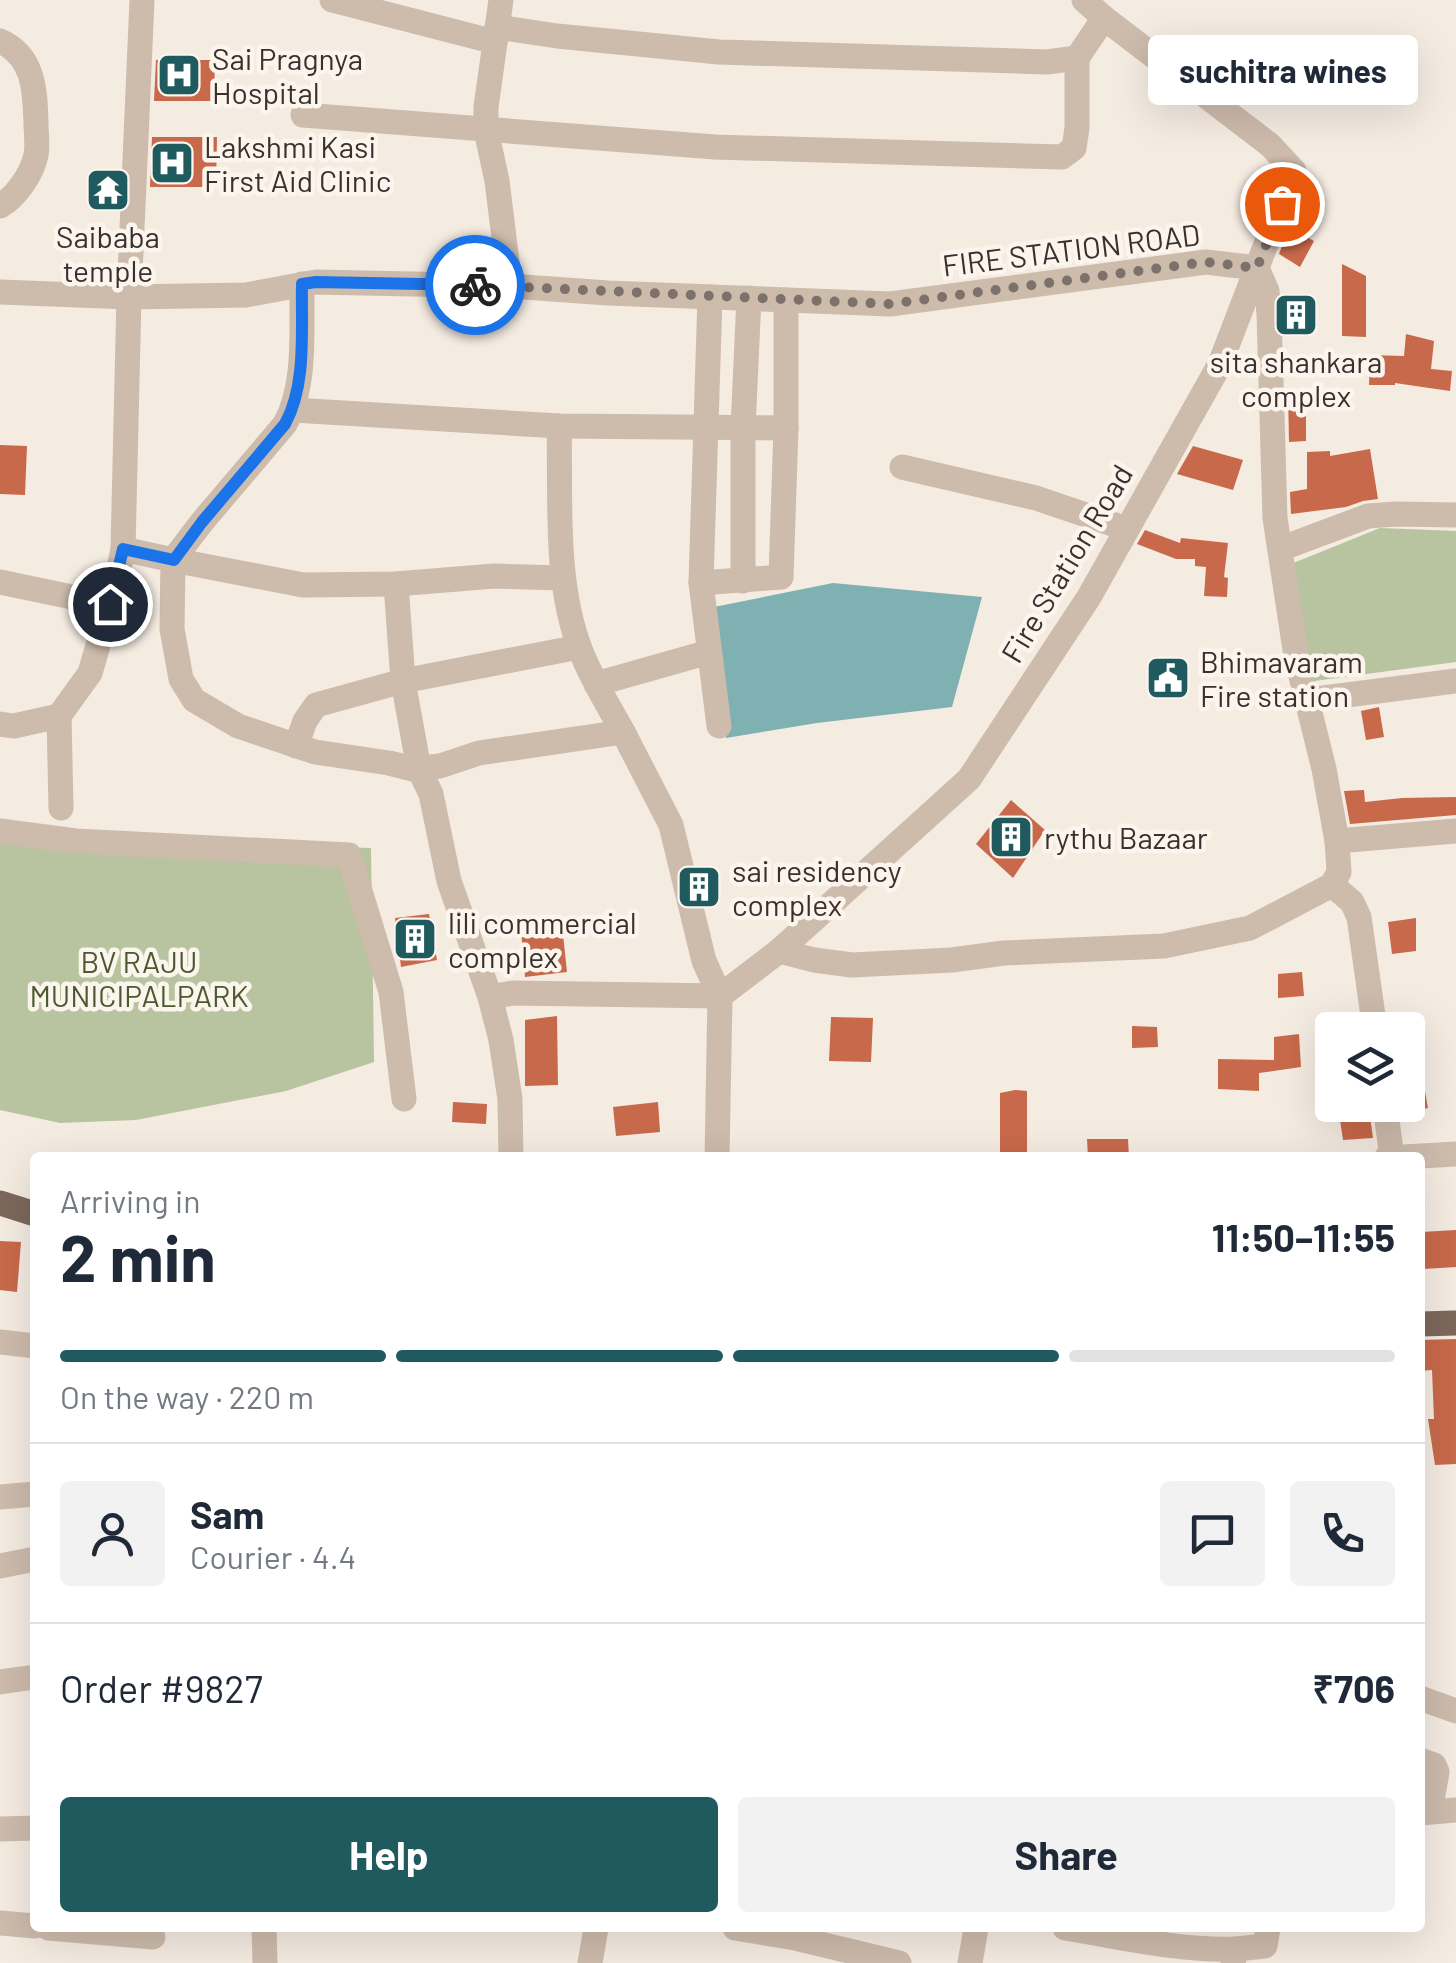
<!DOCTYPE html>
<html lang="en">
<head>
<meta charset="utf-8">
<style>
	:root { --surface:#fff; --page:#f2f2f3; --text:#1f2937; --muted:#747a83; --line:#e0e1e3; --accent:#1f5a5e }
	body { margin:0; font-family:Barlow,sans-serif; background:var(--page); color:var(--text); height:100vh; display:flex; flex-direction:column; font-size:38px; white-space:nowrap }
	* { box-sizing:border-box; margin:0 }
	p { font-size:32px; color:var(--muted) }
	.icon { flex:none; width:55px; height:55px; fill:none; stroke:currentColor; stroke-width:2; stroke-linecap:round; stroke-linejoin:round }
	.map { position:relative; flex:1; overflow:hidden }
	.sheet { position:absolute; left:30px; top:1152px; width:1395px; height:780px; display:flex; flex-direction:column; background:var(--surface); border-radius:10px; box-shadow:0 10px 40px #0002 }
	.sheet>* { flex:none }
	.fabs { position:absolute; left:1315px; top:1012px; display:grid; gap:20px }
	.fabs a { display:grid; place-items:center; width:110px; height:110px; border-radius:10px; background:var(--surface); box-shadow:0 10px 40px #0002; font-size:50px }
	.pin { position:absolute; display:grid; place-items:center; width:85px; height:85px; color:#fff; margin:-42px; border:5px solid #fff; border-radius:50%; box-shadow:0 2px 10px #0007 }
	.courier { position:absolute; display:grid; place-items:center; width:100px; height:100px; margin:-50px; border:8px solid #1a73e8; border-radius:50%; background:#fff; color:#222; box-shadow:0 2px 12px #0007 }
	.bubble { position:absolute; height:70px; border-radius:10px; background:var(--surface); box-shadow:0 10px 40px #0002; font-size:32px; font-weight:700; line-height:70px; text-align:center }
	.headline em { font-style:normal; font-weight:700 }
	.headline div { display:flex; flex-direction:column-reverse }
	.headline { display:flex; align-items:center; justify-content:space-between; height:170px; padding:0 30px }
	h1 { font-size:65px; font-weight:700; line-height:75px }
	.bar { display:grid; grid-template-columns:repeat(4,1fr); gap:15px 10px; align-content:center; height:120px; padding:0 30px }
	.bar i { height:12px; border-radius:8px; background:var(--line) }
	.bar .current { background:var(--accent) }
	.bar p { grid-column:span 4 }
	.line { display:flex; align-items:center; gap:25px; padding:0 30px; border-top:2px solid var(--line) }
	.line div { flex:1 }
	.round { display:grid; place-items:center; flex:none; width:105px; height:105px; border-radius:10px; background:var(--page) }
	.button { display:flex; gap:20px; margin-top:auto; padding:20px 30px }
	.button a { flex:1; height:115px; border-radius:10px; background:var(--accent); color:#fff; font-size:40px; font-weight:700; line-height:115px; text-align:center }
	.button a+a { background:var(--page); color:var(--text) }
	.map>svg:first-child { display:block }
	.green { fill:#b8c4a0 }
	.water { fill:#7fb0b2 }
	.building { fill:#c8694b }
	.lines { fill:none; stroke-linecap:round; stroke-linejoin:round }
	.minor { stroke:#cdbbac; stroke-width:25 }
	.major { stroke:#7d675c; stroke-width:25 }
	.done { stroke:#7c716b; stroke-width:10; stroke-dasharray:0 18 }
	.route { stroke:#1a73e8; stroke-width:12 }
	.labels { text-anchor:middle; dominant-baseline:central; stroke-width:9; stroke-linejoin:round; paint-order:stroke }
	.poi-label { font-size:30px; fill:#3b302b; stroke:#fbf5ee; text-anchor:start }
	.street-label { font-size:30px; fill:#3b302b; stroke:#fbf5ee }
	.park-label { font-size:30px; fill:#4a5a2e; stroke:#fbf5ee }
</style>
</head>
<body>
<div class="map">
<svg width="1456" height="1963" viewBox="0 0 1456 1963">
	<rect width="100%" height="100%" fill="#f4ebe1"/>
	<g class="green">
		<path d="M1380 528 1456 531V662L1307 682 1291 564Z"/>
		<path d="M0 836 371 848 374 1062 286 1091 136 1120 60 1123 0 1110Z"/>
	</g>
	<path class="water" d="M833 583 982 597 952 707 817 723 726 738 709 608Z"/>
	<g class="building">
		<path d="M156 60H215L214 101H154Z"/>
		<path d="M152 137H217L216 187H150Z"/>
		<path d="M106 173H118L117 207 89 206V174H106Z"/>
		<path d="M1289 228 1314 241 1300 267 1279 254Z"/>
		<path d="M1342 264 1366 276V337L1342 336Z"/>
		<path d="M1284 304H1315L1317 326 1286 325Z"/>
		<path d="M1406 334 1434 341 1431 369 1452 371 1450 391 1395 383V385H1369L1370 355 1404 356Z"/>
		<path d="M1288 392H1306V441L1289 442Z"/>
		<path d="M0 445 27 446 25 495 0 494Z"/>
		<path d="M1193 446 1243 460 1233 490 1177 474Z"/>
		<path d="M1370 449 1378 499 1363 501 1346 507 1291 514 1290 492 1307 489V452L1330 451V456Z"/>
		<path d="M1145 530 1180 543 1181 538 1228 543 1224 577 1228 578 1227 597 1204 596 1206 567 1195 566V559H1176L1137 544Z"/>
		<path d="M1379 707 1384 737 1366 740 1361 711Z"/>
		<path d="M1364 790 1365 802 1402 798 1456 797V815L1350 824 1344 791Z"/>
		<path d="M1011 800 1045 830 1013 878 976 844Z"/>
		<path d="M429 914 437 960 401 967 395 918Z"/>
		<path d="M1416 918V951L1392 954 1388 922Z"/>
		<path d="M562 925 567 972 525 977 521 930Z"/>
		<path d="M1302 972 1304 996 1278 998V974Z"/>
		<path d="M557 1016 558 1085 525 1086V1020Z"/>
		<path d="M831 1017 873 1018 871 1062 829 1061Z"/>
		<path d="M1132 1026 1157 1027 1158 1047 1132 1048Z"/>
		<path d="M1299 1034 1301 1067 1259 1073V1091L1218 1089V1059L1274 1060V1037Z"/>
		<path d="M1417 1046 1428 1108 1410 1112 1408 1094V1047Z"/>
		<path d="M1015 1090 1027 1091V1158H1000V1093Z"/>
		<path d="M453 1102 487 1104 486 1124 452 1122Z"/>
		<path d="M658 1102 660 1132 616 1136 613 1107Z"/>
		<path d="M1370 1116 1373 1138 1343 1140 1340 1120Z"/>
		<path d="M1087 1139H1128L1129 1158H1088Z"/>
		<path d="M1456 1230V1267L1423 1269 1421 1232Z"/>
		<path d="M0 1241 21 1242 17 1292 0 1290Z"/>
		<path d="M1456 1339V1464L1435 1465 1428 1419H1434L1432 1370 1420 1371V1340Z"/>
	</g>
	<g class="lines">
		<g class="minor">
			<path d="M332 0 495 42"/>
			<path d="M501 0 486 107V130L497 181 510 286"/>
			<path d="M497 27 557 36 719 52 1047 62 1077 58 1104 18"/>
			<path d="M0 41C34 56 35 90 36 123 36 133 38 146 36 155 32 174 16 197 0 206"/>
			<path d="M303 115 715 147 1062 157 1074 148 1077 128V58"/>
			<path d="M302 284C301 329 307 384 285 424L202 522 173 560 303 585 396 584 494 576 563 578"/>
			<path d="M0 292 129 297 246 295 316 282 510 286 608 293 890 304 1206 262 1257 268 1267 291 1269 314 1275 518 1296 656 1324 769 1337 841 1339 872 1332 885 1250 928 1164 946 1004 953 952 960 852 965 814 960 779 951"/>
			<path d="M710 297 701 583 719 726"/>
			<path d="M293 410 559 426 786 428"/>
			<path d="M559 426C561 499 554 580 580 649 591 678 608 705 623 732"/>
			<path d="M902 467 1036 498 1127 529"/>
			<path d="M123 549 173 560 172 629 181 679 194 700 238 726 315 752 389 763 413 769 440 766 479 753 623 732 671 825 704 961 720 996 513 993 490 997"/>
			<path d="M1280 549 1368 516 1396 514 1456 515"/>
			<path d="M743 581V428L749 298"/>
			<path d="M0 582 110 605"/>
			<path d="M701 583 781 577 786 428V300"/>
			<path d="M396 584 403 681 419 769 431 794 449 881 490 997 501 1040 510 1099 511 1158"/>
			<path d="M596 684 709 652"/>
			<path d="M1308 700 1456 681"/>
			<path d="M59 716 61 808"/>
			<path d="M0 724 14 726 59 716 90 673 115 587 123 549 129 297 142 0"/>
			<path d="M296 746 305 721 316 705 403 681 579 647"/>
			<path d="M0 831 76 841 349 855 391 992 404 1099"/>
			<path d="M1337 841 1456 831"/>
			<path d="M1332 885 1352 902 1359 917 1375 1030"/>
			<path d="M1385 1105 1392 1158"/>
			<path d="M717 1158 720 996 779 951 969 779 1089 597 1220 364 1294 171 1270 145 1104 18 1084 0"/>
			<path d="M1386 1158 1456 1154"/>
			<path d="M0 1342 35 1346"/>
			<path d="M0 1497 35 1494"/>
			<path d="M0 1566 35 1559"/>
			<path d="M0 1682 35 1677"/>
			<path d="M1420 1698 1456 1711"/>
			<path d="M1420 1760 1434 1765 1437 1772 1430 1812"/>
			<path d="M1420 1813 1456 1810"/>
			<path d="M0 1829 35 1828"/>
			<path d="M0 1923 35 1926"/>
			<path d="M48 1928 153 1937"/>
			<path d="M264 1928 265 1963"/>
			<path d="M735 1928 795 1938 899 1963"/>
			<path d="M1065 1928C1121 1937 1179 1951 1236 1949L1233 1963"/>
			<path d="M1236 1949 1265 1946 1268 1928"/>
			<path d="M590 1963 596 1928"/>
			<path d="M970 1963 976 1928"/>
		</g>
		<g class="major">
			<path d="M0 1203 35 1214"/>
			<path d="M1420 1324 1456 1323"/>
		</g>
	</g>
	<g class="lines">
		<path class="done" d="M475 285 890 304 1206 262 1257 268 1282 204"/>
		<path class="route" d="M110 604 123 549 174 560 202 522 285 424C307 384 301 329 302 284L316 282 475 285"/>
	</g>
	<defs>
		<symbol id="hospital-square" viewBox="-11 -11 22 22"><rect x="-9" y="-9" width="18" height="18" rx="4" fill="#1f5a5e" stroke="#fbf5ee"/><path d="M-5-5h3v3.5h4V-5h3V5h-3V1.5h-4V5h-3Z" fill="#fff"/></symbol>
		<symbol id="temple-square" viewBox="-11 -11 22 22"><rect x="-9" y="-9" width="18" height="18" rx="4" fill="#1f5a5e" stroke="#fbf5ee"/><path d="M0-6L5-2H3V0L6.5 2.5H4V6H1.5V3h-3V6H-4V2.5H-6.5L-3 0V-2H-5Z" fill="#fff"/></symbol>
		<symbol id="building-square" viewBox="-11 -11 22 22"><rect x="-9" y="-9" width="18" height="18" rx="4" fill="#1f5a5e" stroke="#fbf5ee"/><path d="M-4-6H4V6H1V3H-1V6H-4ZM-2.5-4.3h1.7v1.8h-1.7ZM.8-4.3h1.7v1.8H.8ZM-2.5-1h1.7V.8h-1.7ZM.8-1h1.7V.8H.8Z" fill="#fff"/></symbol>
		<symbol id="civic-square" viewBox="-11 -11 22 22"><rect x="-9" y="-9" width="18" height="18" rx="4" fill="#1f5a5e" stroke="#fbf5ee"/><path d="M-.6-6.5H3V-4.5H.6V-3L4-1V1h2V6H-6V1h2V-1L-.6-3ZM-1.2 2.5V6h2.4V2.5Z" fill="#fff"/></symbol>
	</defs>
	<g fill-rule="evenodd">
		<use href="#hospital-square" x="154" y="50" width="50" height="50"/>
		<use href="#hospital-square" x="147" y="138" width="50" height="50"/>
		<use href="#temple-square" x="83" y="165" width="50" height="50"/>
		<use href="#building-square" x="1271" y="290" width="50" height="50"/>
		<use href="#civic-square" x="1143" y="653" width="50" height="50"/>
		<use href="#building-square" x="986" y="812" width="50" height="50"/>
		<use href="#building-square" x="674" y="862" width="50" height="50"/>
		<use href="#building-square" x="390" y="914" width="50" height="50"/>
	</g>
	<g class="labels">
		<g class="poi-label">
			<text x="212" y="58">Sai Pragnya<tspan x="212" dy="34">Hospital</tspan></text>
			<text x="204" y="146">Lakshmi Kasi<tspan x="204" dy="34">First Aid Clinic</tspan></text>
			<text x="108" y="236" text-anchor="middle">Saibaba<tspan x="108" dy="34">temple</tspan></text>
			<text x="1296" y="361" text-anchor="middle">sita shankara<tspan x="1296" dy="34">complex</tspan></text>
			<text x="1200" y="661">Bhimavaram<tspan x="1200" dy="34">Fire station</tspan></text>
			<text x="1044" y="837">rythu Bazaar</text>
			<text x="732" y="870">sai residency<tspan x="732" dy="34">complex</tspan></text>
			<text x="448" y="922">lili commercial<tspan x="448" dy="34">complex</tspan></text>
		</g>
		<g class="street-label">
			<text transform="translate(1071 249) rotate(-7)">FIRE STATION ROAD</text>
			<text transform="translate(1066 563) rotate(-59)">Fire Station Road</text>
		</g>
		<g class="park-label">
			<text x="139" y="961">BV RAJU<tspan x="139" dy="34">MUNICIPALPARK</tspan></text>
		</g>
	</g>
</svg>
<div class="fabs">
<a><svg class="icon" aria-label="layers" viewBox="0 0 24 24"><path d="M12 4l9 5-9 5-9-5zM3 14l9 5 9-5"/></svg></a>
</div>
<div class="pin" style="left:1282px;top:204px;background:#ea580c"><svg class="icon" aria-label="bag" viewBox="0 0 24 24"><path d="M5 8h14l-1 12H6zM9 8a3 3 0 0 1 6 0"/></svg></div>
<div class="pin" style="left:110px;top:604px;background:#1f2937"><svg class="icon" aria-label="home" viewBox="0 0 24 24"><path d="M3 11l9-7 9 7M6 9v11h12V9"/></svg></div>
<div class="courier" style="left:475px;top:285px"><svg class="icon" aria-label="bike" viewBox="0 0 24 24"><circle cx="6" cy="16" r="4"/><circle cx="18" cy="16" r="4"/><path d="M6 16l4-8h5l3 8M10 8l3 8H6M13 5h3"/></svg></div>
<div class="bubble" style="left:1148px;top:35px;width:270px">suchitra wines</div>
<section class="sheet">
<div class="headline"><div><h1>2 min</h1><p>Arriving in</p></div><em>11:50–11:55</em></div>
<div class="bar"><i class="current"></i><i class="current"></i><i class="current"></i><i></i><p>On the way · 220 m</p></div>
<div class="line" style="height:180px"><a class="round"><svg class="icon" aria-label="person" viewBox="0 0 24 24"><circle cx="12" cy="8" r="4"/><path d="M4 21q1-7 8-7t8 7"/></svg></a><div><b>Sam</b><p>Courier · 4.4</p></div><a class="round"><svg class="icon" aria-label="chat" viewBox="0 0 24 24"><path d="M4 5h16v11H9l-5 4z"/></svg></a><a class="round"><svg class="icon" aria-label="phone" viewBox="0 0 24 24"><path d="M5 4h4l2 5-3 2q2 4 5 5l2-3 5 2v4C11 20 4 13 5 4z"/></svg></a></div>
<div class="line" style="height:130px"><div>Order #9827</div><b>₹706</b></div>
<div class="button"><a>Help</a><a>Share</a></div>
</section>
</div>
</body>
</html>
